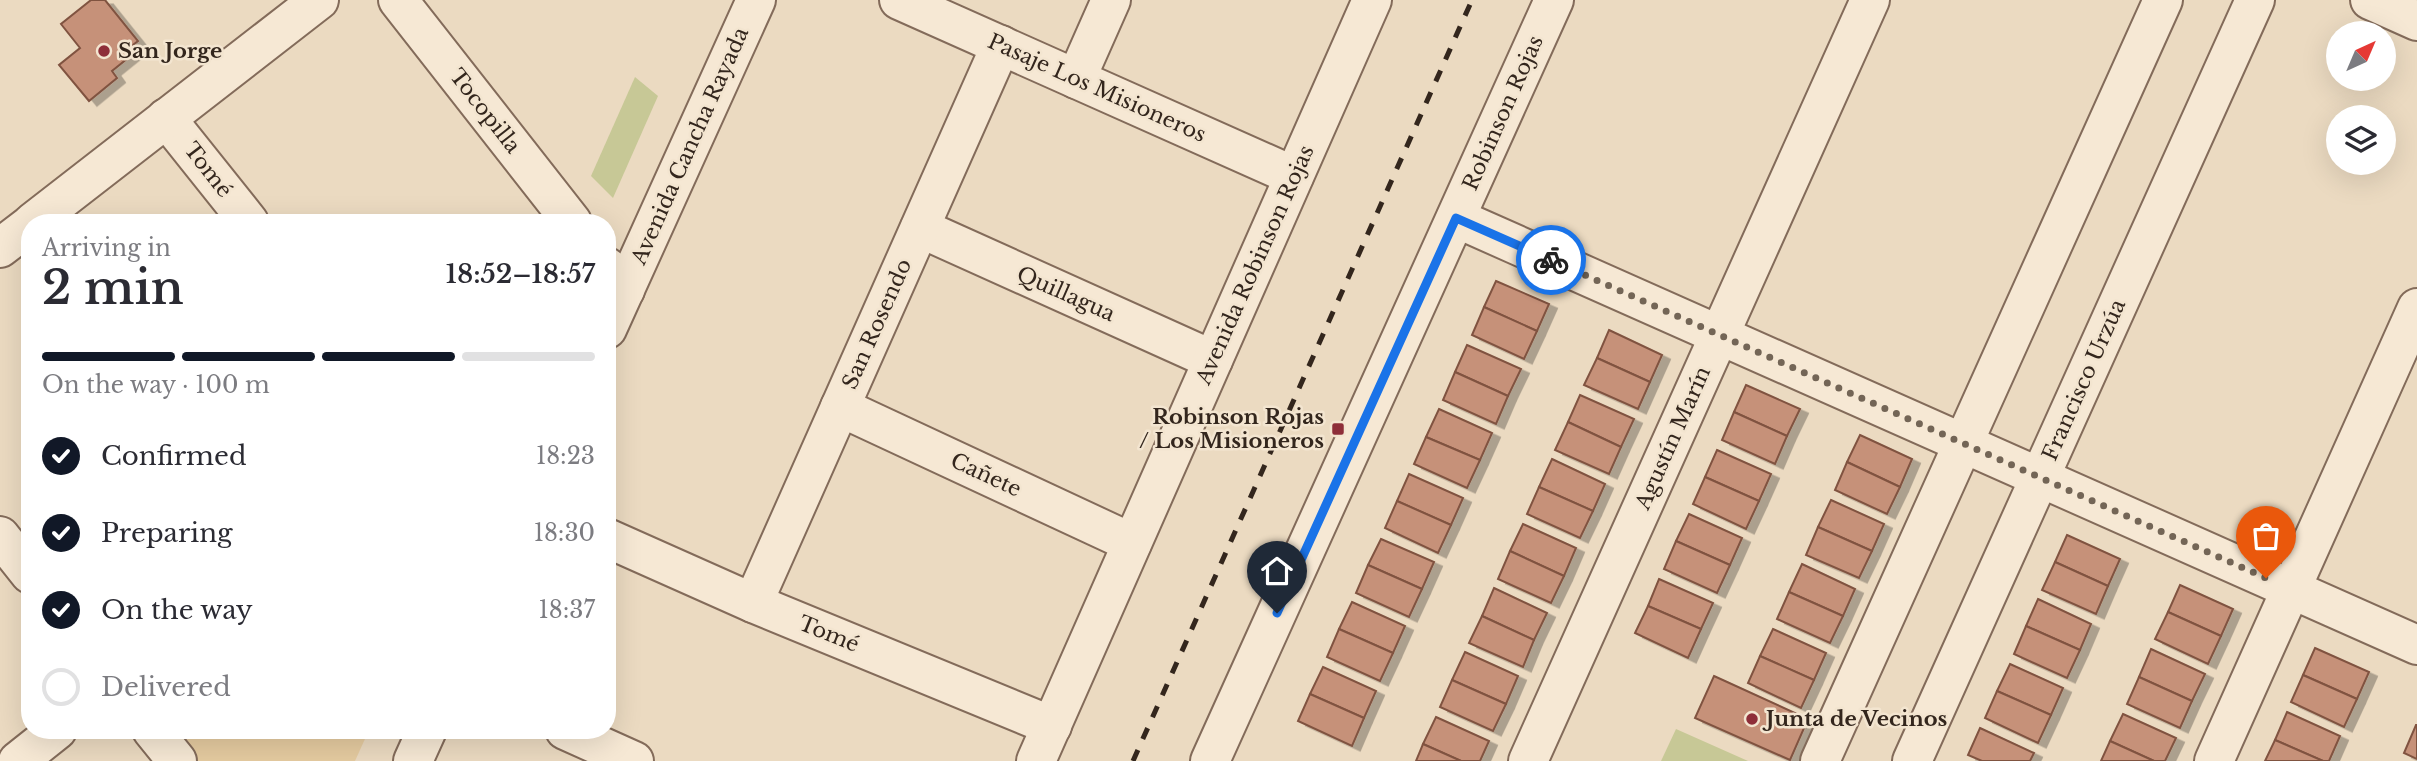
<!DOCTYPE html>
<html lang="en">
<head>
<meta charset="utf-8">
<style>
	:root { --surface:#fff; --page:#f7f7f7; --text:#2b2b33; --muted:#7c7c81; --line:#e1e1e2; --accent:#111827 }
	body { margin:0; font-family:"Libre Baskerville",serif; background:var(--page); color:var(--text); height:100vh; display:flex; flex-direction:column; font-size:26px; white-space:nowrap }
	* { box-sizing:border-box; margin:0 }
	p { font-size:23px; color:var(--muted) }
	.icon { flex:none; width:38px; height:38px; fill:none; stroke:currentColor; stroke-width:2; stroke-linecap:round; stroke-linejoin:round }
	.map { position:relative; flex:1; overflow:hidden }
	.sheet { position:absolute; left:21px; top:214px; width:595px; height:525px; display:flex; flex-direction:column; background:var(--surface); border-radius:28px; box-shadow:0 7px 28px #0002 }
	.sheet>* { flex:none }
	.needle { width:46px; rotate:44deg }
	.fabs { position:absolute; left:2326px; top:21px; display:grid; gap:14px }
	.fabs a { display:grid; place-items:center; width:70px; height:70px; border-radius:50%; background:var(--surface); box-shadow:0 7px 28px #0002; font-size:35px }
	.pin { position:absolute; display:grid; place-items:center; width:60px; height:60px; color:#fff; margin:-72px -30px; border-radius:50% 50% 50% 0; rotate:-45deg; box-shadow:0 0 7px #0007 }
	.pin .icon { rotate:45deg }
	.courier { position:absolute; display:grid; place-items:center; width:70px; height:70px; margin:-35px; border:5px solid #1a73e8; border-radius:50%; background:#fff; color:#222; box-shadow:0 2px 9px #0007 }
	.head em { font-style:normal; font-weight:600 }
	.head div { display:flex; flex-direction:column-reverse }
	.head { display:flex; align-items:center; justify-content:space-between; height:119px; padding:0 21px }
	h1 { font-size:46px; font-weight:600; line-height:52px }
	.bar { display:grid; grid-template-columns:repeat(4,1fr); gap:10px 7px; align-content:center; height:84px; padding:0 21px }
	.bar i { height:9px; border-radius:5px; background:var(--line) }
	.bar .on { background:var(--accent) }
	.bar p { grid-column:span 4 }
	ol { padding:0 21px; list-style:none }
	li { display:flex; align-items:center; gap:21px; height:77px }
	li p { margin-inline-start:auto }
	li .icon { padding:7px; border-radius:50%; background:var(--accent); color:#fff; stroke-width:4 }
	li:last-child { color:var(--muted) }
	li i { width:38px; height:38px; border:4px solid var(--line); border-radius:50% }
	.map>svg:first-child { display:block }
	.green { fill:#c7c896 }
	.sand { fill:#e5cba0 }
	.building { fill:#c69179; stroke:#805341; stroke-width:2; filter:url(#shadow) }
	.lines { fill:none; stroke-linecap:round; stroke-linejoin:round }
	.minor-casing { stroke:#836b5a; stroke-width:42 }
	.tertiary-casing { stroke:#836b5a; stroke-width:42 }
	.minor { stroke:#f6e8d4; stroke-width:38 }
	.tertiary { stroke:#f6e8d4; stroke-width:38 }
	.rail { stroke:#33261d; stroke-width:5; stroke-dasharray:12 12; stroke-linecap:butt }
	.done { stroke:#736556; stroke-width:7; stroke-dasharray:0 12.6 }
	.route { stroke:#1a73e8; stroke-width:9 }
	.poi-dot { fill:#8e2e39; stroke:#f3e5d0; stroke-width:2.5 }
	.labels { text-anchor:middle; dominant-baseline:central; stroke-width:5; stroke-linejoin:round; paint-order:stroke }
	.poi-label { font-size:21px; font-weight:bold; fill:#33261d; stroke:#f3e5d0; text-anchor:start }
	.street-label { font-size:21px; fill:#33261d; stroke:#f3e5d0 }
</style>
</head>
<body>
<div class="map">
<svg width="2417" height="761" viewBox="0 0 2417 761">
	<defs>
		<filter id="shadow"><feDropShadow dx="8" dy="4.5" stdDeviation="0" flood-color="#0004"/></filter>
	</defs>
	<rect width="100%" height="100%" fill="#ebdac1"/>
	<g class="green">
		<path d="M635 77 658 96 613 198 591 176Z"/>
		<path d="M1676 729 1748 761H1661Z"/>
	</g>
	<path class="sand" d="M167 730H369L355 761H184Z"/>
	<g class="building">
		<path d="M91 0H105L138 41 129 48 133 54 112 71 117 78 89 101 59 65 80 48 61 24Z"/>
		<path d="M1496 281 1549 304 1537 331 1484 307Z"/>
		<path d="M1484 307 1537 331 1524 359 1472 335Z"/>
		<path d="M1609 330 1662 355 1650 382 1597 358Z"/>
		<path d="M1467 345 1521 369 1508 396 1455 372Z"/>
		<path d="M1597 358 1650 382 1638 409 1584 385Z"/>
		<path d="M1455 372 1508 396 1496 424 1443 400Z"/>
		<path d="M1746 385 1800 409 1787 436 1734 412Z"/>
		<path d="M1580 395 1634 419 1621 447 1568 422Z"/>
		<path d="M1439 409 1492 433 1480 460 1426 437Z"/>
		<path d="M1734 412 1787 436 1775 464 1722 440Z"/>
		<path d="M1568 422 1621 447 1609 474 1555 450Z"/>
		<path d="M1860 435 1912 459 1900 487 1847 462Z"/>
		<path d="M1426 437 1480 460 1467 488 1414 464Z"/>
		<path d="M1717 450 1771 474 1759 501 1705 477Z"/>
		<path d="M1552 459 1605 484 1593 511 1539 487Z"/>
		<path d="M1847 462 1900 487 1887 514 1835 490Z"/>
		<path d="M1409 474 1463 498 1451 525 1397 501Z"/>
		<path d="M1705 477 1759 501 1746 529 1693 504Z"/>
		<path d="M1539 487 1593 511 1580 538 1527 514Z"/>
		<path d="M1831 500 1884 524 1872 551 1818 527Z"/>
		<path d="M1397 501 1451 525 1438 553 1385 528Z"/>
		<path d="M1689 514 1742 538 1730 565 1676 541Z"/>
		<path d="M1523 524 1576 548 1564 576 1510 551Z"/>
		<path d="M1818 527 1872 551 1859 578 1806 555Z"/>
		<path d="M2067 535 2120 559 2108 586 2055 562Z"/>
		<path d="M1381 539 1434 562 1422 589 1368 565Z"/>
		<path d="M1676 541 1730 565 1717 593 1664 569Z"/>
		<path d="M1510 551 1564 576 1551 603 1498 579Z"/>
		<path d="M2055 562 2108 586 2096 614 2042 590Z"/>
		<path d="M1802 564 1855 589 1843 616 1789 592Z"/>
		<path d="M1368 565 1422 589 1409 617 1356 593Z"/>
		<path d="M1659 579 1713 603 1701 629 1648 606Z"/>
		<path d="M2180 585 2233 609 2221 636 2168 612Z"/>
		<path d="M1494 588 1547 613 1534 640 1482 616Z"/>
		<path d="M1789 592 1843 616 1830 643 1777 619Z"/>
		<path d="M2038 599 2091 624 2080 650 2026 626Z"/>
		<path d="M1352 602 1405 626 1393 653 1339 629Z"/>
		<path d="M1648 606 1701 629 1688 658 1635 633Z"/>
		<path d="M2168 612 2221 636 2208 664 2155 639Z"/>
		<path d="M1482 616 1534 640 1523 667 1469 643Z"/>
		<path d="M2026 626 2080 650 2067 678 2014 654Z"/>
		<path d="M1339 629 1393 653 1380 681 1327 657Z"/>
		<path d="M1773 629 1826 653 1814 680 1760 656Z"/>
		<path d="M2315 648 2369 672 2357 699 2303 675Z"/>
		<path d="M2151 649 2205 674 2192 701 2139 677Z"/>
		<path d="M1465 652 1518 676 1506 704 1452 680Z"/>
		<path d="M1760 656 1814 680 1801 708 1748 683Z"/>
		<path d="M2010 664 2063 688 2051 715 1997 691Z"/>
		<path d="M1323 667 1376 691 1364 718 1310 694Z"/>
		<path d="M2303 675 2357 699 2344 727 2291 702Z"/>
		<path d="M1714 676 1808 719 1790 760 1695 718Z"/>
		<path d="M2139 677 2192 701 2180 728 2127 704Z"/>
		<path d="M1452 680 1506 704 1493 731 1440 707Z"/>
		<path d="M1997 691 2051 715 2038 743 1985 718Z"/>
		<path d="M1310 694 1364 718 1352 746 1298 721Z"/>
		<path d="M2287 712 2340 736 2329 761H2323L2275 740Z"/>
		<path d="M2123 714 2176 738 2165 761H2154L2110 741Z"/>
		<path d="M1436 717 1489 741 1480 761H1461L1423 744Z"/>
		<path d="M2416 725H2417V759L2404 753Z"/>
		<path d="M1980 728 2034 753 2030 761H1982L1968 755Z"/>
		<path d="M2275 740 2323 761H2265Z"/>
		<path d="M2110 741 2154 761H2101Z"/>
		<path d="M1423 744 1461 761H1416Z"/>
	</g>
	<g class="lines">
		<defs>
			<g id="minor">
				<path d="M398 0 572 222"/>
				<path d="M899 0 1294 176"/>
				<path d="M2370 0 2417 21"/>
				<path d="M1076 79 1111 0"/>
				<path d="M166 118 249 222"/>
				<path d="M1456 218 2417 645"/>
				<path d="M33 222 319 0"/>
				<path d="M920 228 1213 360"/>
				<path d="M0 248 30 225"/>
				<path d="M607 267 625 290"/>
				<path d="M840 407 1132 543"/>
				<path d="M0 536 30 574"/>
				<path d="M607 538 753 603 1052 726"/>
				<path d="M753 603 1001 45"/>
				<path d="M152 730 177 761"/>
				<path d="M565 730 634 761"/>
				<path d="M18 761 57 730"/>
				<path d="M1036 761 1372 0"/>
				<path d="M1210 761 1554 0"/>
				<path d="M1528 761 1870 0"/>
				<path d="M1820 761 2163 0"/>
				<path d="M1912 761 2255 0"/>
				<path d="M2214 761 2417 308"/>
			</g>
			<g id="tertiary">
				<path d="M607 329 756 0"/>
				<path d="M413 761 427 730"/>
			</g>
		</defs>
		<use href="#minor" class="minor-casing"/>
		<use href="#tertiary" class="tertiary-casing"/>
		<use href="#minor" class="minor"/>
		<use href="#tertiary" class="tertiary"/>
		<path class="rail" d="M1133 761 1472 0"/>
	</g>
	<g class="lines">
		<path class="done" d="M1551 260 2266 578"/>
		<path class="route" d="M1277 613 1456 218 1551 260"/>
	</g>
	<g class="poi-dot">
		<circle cx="104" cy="51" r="7"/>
		<rect x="1331" y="422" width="14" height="14" rx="3.5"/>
		<circle cx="1752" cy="719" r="7"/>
	</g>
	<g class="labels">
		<g class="poi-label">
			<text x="118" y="51">San Jorge</text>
			<text x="1324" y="417" text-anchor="end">Robinson Rojas<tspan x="1324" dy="24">/ Los Misioneros</tspan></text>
			<text x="1766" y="719">Junta de Vecinos</text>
		</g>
		<g class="street-label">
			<text transform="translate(1097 88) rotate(24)">Pasaje Los Misioneros</text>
			<text transform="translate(485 111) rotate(52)">Tocopilla</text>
			<text transform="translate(1503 113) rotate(-66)">Robinson Rojas</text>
			<text transform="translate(690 146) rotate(-66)">Avenida Cancha Rayada</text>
			<text transform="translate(208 170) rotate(52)">Tomé</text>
			<text transform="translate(1255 265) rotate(-66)">Avenida Robinson Rojas</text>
			<text transform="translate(1066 294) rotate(24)">Quillagua</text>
			<text transform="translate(877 324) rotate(-66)">San Rosendo</text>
			<text transform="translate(2084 380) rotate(-66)">Francisco Urzúa</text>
			<text transform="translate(1673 438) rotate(-66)">Agustín Marín</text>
			<text transform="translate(986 475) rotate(25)">Cañete</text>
			<text transform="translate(829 634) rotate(22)">Tomé</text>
		</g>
	</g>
</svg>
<div class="fabs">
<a><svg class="needle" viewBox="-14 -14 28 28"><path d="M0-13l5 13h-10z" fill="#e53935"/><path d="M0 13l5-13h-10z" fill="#7c7c81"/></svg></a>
<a><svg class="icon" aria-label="layers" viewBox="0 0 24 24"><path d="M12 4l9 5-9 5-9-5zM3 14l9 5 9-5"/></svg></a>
</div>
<div class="pin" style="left:2266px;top:578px;background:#ea580c"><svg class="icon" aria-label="bag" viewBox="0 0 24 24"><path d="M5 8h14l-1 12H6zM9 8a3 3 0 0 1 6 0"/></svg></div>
<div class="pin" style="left:1277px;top:613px;background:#1f2937"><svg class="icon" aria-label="home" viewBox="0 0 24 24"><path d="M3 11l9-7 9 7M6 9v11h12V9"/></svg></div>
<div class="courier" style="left:1551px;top:260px"><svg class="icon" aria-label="bike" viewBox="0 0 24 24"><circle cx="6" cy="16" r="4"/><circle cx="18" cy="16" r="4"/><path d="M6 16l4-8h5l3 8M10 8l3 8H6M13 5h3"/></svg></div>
<section class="sheet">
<div class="head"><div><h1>2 min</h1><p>Arriving in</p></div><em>18:52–18:57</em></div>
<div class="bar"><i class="on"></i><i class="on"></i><i class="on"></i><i></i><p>On the way · 100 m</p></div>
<ol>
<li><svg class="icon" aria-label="check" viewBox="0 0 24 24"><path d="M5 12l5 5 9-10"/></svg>Confirmed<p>18:23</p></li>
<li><svg class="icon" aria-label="check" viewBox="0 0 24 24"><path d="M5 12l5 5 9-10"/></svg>Preparing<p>18:30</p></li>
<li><svg class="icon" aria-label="check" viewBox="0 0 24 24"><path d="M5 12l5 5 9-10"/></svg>On the way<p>18:37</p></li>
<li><i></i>Delivered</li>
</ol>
</section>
</div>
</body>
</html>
